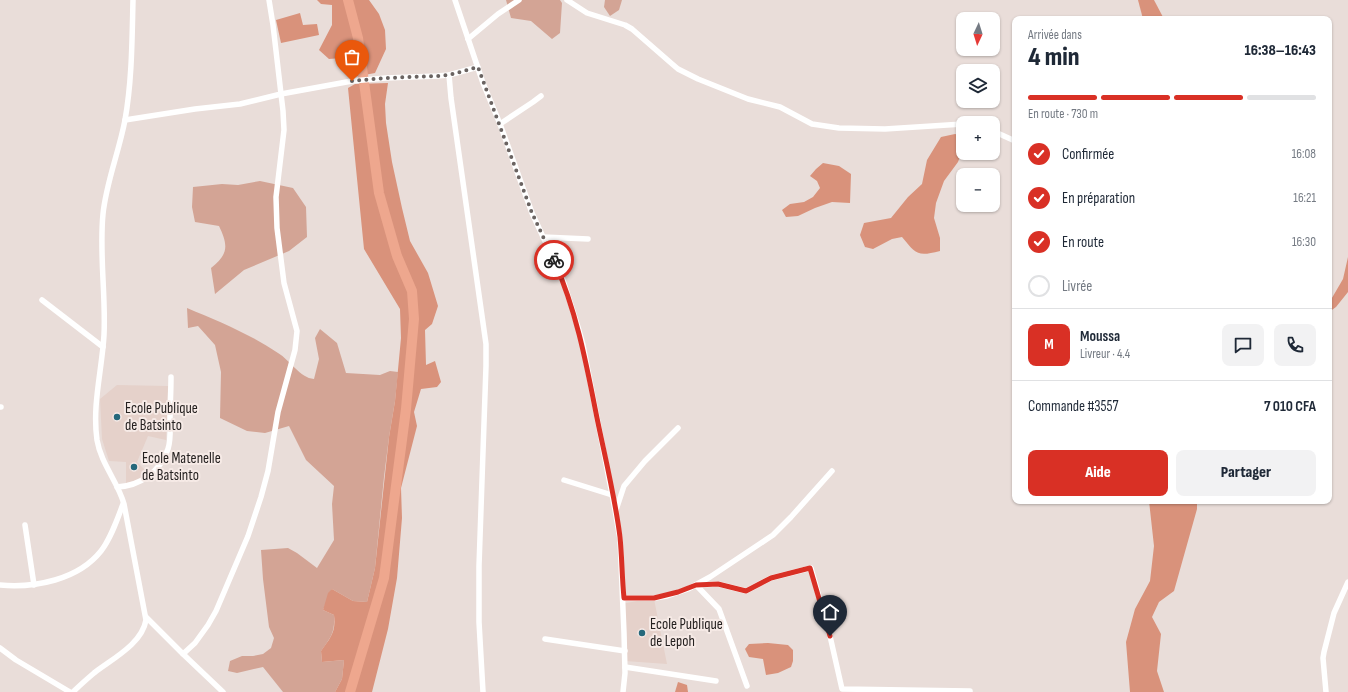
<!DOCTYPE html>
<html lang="fr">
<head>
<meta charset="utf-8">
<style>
	:root { --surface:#fff; --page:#f2f2f3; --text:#1f2937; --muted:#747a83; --line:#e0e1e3; --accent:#d93025 }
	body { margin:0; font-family:"Sofia Sans Condensed",sans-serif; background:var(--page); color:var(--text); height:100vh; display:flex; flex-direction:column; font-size:15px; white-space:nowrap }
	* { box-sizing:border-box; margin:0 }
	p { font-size:13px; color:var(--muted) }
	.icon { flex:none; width:22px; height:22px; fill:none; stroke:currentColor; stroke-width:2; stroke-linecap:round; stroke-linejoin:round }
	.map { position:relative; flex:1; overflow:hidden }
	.sheet { position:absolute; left:1012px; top:16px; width:320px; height:488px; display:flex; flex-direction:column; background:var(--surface); border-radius:8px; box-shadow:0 1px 3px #0004 }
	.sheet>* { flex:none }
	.needle { width:26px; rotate:184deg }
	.buttons { position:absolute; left:956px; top:12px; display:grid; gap:8px }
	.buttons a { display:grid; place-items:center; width:44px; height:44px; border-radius:8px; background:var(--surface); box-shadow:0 1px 3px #0004; font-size:20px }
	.pin { position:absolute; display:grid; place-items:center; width:34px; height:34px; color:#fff; margin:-41px -17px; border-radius:50% 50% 50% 0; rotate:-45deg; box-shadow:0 0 4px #0007 }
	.pin .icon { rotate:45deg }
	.courier { position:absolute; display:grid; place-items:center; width:40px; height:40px; margin:-20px; border:3px solid #d93025; border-radius:50%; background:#fff; color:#222; box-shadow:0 1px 5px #0007 }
	.summary em { font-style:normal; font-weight:800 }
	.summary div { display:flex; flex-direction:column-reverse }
	.summary { display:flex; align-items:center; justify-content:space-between; height:68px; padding:0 16px }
	h1 { font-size:26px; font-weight:800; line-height:30px }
	.bar { display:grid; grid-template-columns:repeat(4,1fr); gap:6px 4px; align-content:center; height:48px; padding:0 16px }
	.bar i { height:5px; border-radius:3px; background:var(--line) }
	.bar .on { background:var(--accent) }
	.bar p { grid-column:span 4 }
	.line { display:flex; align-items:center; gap:10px; padding:0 16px; border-top:1px solid var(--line) }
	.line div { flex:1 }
	.round { display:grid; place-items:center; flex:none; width:42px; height:42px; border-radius:8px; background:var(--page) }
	ol { padding:0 16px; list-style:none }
	li { display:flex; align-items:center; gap:12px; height:44px }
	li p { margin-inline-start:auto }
	li .icon { padding:4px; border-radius:50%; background:var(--accent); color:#fff; stroke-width:4 }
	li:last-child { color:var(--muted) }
	li i { width:22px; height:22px; border:2px solid var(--line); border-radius:50% }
	.cta { display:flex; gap:8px; margin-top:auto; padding:8px 16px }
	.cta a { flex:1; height:46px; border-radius:8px; background:var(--accent); color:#fff; font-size:16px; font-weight:800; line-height:46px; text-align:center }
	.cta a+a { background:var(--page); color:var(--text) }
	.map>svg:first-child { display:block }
	.built { fill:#e5d1ca }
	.green { fill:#d3a495 }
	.forest { fill:#d9927b }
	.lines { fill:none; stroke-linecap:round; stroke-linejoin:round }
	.river { stroke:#eea78e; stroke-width:10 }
	.street { stroke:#fff; stroke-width:5.5 }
	.done { stroke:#6a6361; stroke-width:4; stroke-dasharray:0 7.2 }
	.route { stroke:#d93025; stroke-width:5 }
	.poi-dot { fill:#25687b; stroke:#f6eae6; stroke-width:1.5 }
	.labels { text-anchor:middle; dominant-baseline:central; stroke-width:4; stroke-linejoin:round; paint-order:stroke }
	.poi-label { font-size:15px; fill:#252120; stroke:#f6eae6; text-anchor:start }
</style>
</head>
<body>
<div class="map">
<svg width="1348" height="692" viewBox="0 0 1348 692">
	<rect width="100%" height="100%" fill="#e9ddd9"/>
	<g class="built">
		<path d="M117 385 168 386 166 440 148 436 137 462 148 473 143 477 138 480 126 483V462L109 461 102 439 100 399Z"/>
		<path d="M654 599 667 664 625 661 621 604 642 600Z"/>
	</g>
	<g class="green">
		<path d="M506 0H560L562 3 560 33 552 39 531 21 511 18Z"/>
		<path d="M605 0H622L619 10 610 16 604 7Z"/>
		<path d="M260 181 293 188 306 207 307 237 289 251 244 270 215 294 211 268C229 254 228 245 219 226L195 222 192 207 193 187 222 184 238 185Z"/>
		<path d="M187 308C218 321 250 334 278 353 290 360 300 378 314 379L319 359 315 338 320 329 337 343 346 373 380 375 390 371 398 372 395 401 389 437 384 477 375 568 367 602 353 601 332 589 323 610 334 615C335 633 331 637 321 651L322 662 344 660 342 679 335 692H283L263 667 237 673 228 671 230 661 242 656H253L263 654 271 648 274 638 269 627 263 579 261 550 288 548 297 553 317 568 334 540 332 504 334 486 306 460 289 426 265 433 247 431 220 418 221 372 215 345 198 326 188 328Z"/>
	</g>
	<g class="forest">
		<path d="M317 0H369L379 14 385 30 386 49 375 73 354 77 349 71 342 58 329 59 319 50 332 25V5L321 4Z"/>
		<path d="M1138 0H1154L1164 19H1143Z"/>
		<path d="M300 13 303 25 317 24 319 35 281 43 276 20Z"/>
		<path d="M388 83 385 104 386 123 392 162 402 208 410 241 428 273 438 306 432 324 425 330 426 365 435 361 441 382 437 387 421 389 414 412 417 426 401 488 402 518 397 578 388 629 372 692H335L342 679 344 660 322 662 321 651C331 637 336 632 334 615L323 610 328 593 332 589 353 601 367 602 375 568 389 437 395 401 401 338 400 309 364 249 348 88 355 84Z"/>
		<path d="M955 134 963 136V148L958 162 944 181 936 203 934 218 940 238V251C917 257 916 254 902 237L892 239 873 249 865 247 860 235 864 223 891 218 908 197 922 184 927 160 941 137Z"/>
		<path d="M823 163 839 166 851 174 850 203 832 202 815 208 798 216 786 217 782 210 790 204 804 202 813 197 820 188 817 181 810 176 816 169Z"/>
		<path d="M1348 257V292L1336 307 1329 312V303L1343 279Z"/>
		<path d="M1149 501H1197V509L1174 591 1159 602 1152 617 1161 634 1157 671 1164 692H1130L1126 642 1135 609 1150 581 1154 546Z"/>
		<path d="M768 643 788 645 793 650V661L791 667 778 673 766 675 763 659 749 657 745 649 749 644Z"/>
		<path d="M678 682 687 685 688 692H675Z"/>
	</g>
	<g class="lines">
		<path class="river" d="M348 0 358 38 379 193 397 256 412 291 414 319 406 409 384 578 350 692"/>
		<g class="street">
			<path d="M455 0 483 83 500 124 532 213 563 280 578 327 583 345 615 510 620 539 624 633 625 673 623 692"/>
			<path d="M567 0 587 13 625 25 632 29 671 63 678 69 698 79 748 99 780 107 812 124 839 128 885 129 963 124"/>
			<path d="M468 39 498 14 519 0"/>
			<path d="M449 75 451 98 486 344V366L479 566V622L483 692"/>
			<path d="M125 120 195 109 240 104 281 94 352 81 386 78 437 76 449 75 478 67"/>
			<path d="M500 124 533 102 541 96"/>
			<path d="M993 131 1015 141"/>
			<path d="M543 237 588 239"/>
			<path d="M42 300 103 347"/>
			<path d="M0 407H1"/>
			<path d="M564 480 612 495"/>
			<path d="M117 487C140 486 160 472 168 449 171 440 170 430 170 421 170 406 171 392 171 377"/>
			<path d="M616 510 624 486 645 461 678 428"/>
			<path d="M25 525 34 585"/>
			<path d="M0 585C35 588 78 580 101 551 111 538 117 520 123 504"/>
			<path d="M624 598H655L667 596 688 589 710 577 773 535 791 517 832 471"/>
			<path d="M146 617 183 654 223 692"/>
			<path d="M545 639 625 651"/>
			<path d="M0 648 16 660 70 692"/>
			<path d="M183 654 195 643 208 625 216 611 248 536 261 497 268 471 278 412 295 350 297 331 284 283 277 228 276 197 284 130 283 111 273 25 269 0"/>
			<path d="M625 667 716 681"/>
			<path d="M747 686 719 609 696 585 718 584 746 591 771 578 811 568 830 636 842 689 970 691V692"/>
			<path d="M73 692C80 685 87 679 94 673 112 659 142 644 146 620L124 504C118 482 101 464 97 440 92 405 102 370 104 335 106 295 99 254 103 214 106 183 119 152 125 120 132 81 132 40 133 0"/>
			<path d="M1326 692 1323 658 1324 652 1334 613 1348 582"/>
		</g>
	</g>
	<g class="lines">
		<path class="done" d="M352 81 386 78 437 76 449 75 478 67 532 213 554 260"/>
		<path class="route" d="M554 260C577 313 586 362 597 418 605 457 615 497 620 537 622 557 622 578 624 598H654L678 592 696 585 718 584 746 591 771 578 810 568 830 636"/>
	</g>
	<g class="poi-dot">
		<circle cx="117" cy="417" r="4"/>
		<circle cx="134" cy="467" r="4"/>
		<circle cx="642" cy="633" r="4"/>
	</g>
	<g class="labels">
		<g class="poi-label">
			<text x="125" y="408">Ecole Publique<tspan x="125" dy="17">de Batsinto</tspan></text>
			<text x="142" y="458">Ecole Matenelle<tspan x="142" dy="17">de Batsinto</tspan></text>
			<text x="650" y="624">Ecole Publique<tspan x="650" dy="17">de Lepoh</tspan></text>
		</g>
	</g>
</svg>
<div class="buttons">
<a><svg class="needle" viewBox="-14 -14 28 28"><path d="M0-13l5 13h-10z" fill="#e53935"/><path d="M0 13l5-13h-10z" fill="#747a83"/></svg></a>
<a><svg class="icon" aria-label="layers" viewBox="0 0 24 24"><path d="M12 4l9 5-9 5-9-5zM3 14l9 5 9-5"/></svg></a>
<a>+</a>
<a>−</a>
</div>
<div class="pin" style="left:352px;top:81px;background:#ea580c"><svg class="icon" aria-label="bag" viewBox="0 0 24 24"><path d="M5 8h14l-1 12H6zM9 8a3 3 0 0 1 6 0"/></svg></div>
<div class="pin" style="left:830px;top:636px;background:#1f2937"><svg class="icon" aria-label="home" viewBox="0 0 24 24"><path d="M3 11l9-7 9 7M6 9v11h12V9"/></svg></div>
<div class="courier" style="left:554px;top:260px"><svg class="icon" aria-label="bike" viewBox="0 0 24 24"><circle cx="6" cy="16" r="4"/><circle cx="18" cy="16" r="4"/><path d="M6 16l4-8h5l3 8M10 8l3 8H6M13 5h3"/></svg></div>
<section class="sheet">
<div class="summary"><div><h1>4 min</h1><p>Arrivée dans</p></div><em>16:38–16:43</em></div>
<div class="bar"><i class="on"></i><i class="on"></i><i class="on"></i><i></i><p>En route · 730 m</p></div>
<ol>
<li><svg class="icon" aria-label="check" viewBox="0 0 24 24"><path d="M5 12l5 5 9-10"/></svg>Confirmée<p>16:08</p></li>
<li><svg class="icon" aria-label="check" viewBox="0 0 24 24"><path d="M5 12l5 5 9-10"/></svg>En préparation<p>16:21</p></li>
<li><svg class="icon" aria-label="check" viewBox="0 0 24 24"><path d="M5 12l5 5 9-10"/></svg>En route<p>16:30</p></li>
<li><i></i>Livrée</li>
</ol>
<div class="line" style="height:72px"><b class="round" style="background:var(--accent);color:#fff">M</b><div><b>Moussa</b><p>Livreur · 4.4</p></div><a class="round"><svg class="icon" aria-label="chat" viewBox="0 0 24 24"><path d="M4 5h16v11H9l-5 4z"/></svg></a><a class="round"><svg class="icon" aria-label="phone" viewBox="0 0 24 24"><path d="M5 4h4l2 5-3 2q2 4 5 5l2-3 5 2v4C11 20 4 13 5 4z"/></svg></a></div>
<div class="line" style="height:52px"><div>Commande #3557</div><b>7 010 CFA</b></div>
<div class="cta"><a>Aide</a><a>Partager</a></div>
</section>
</div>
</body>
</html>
